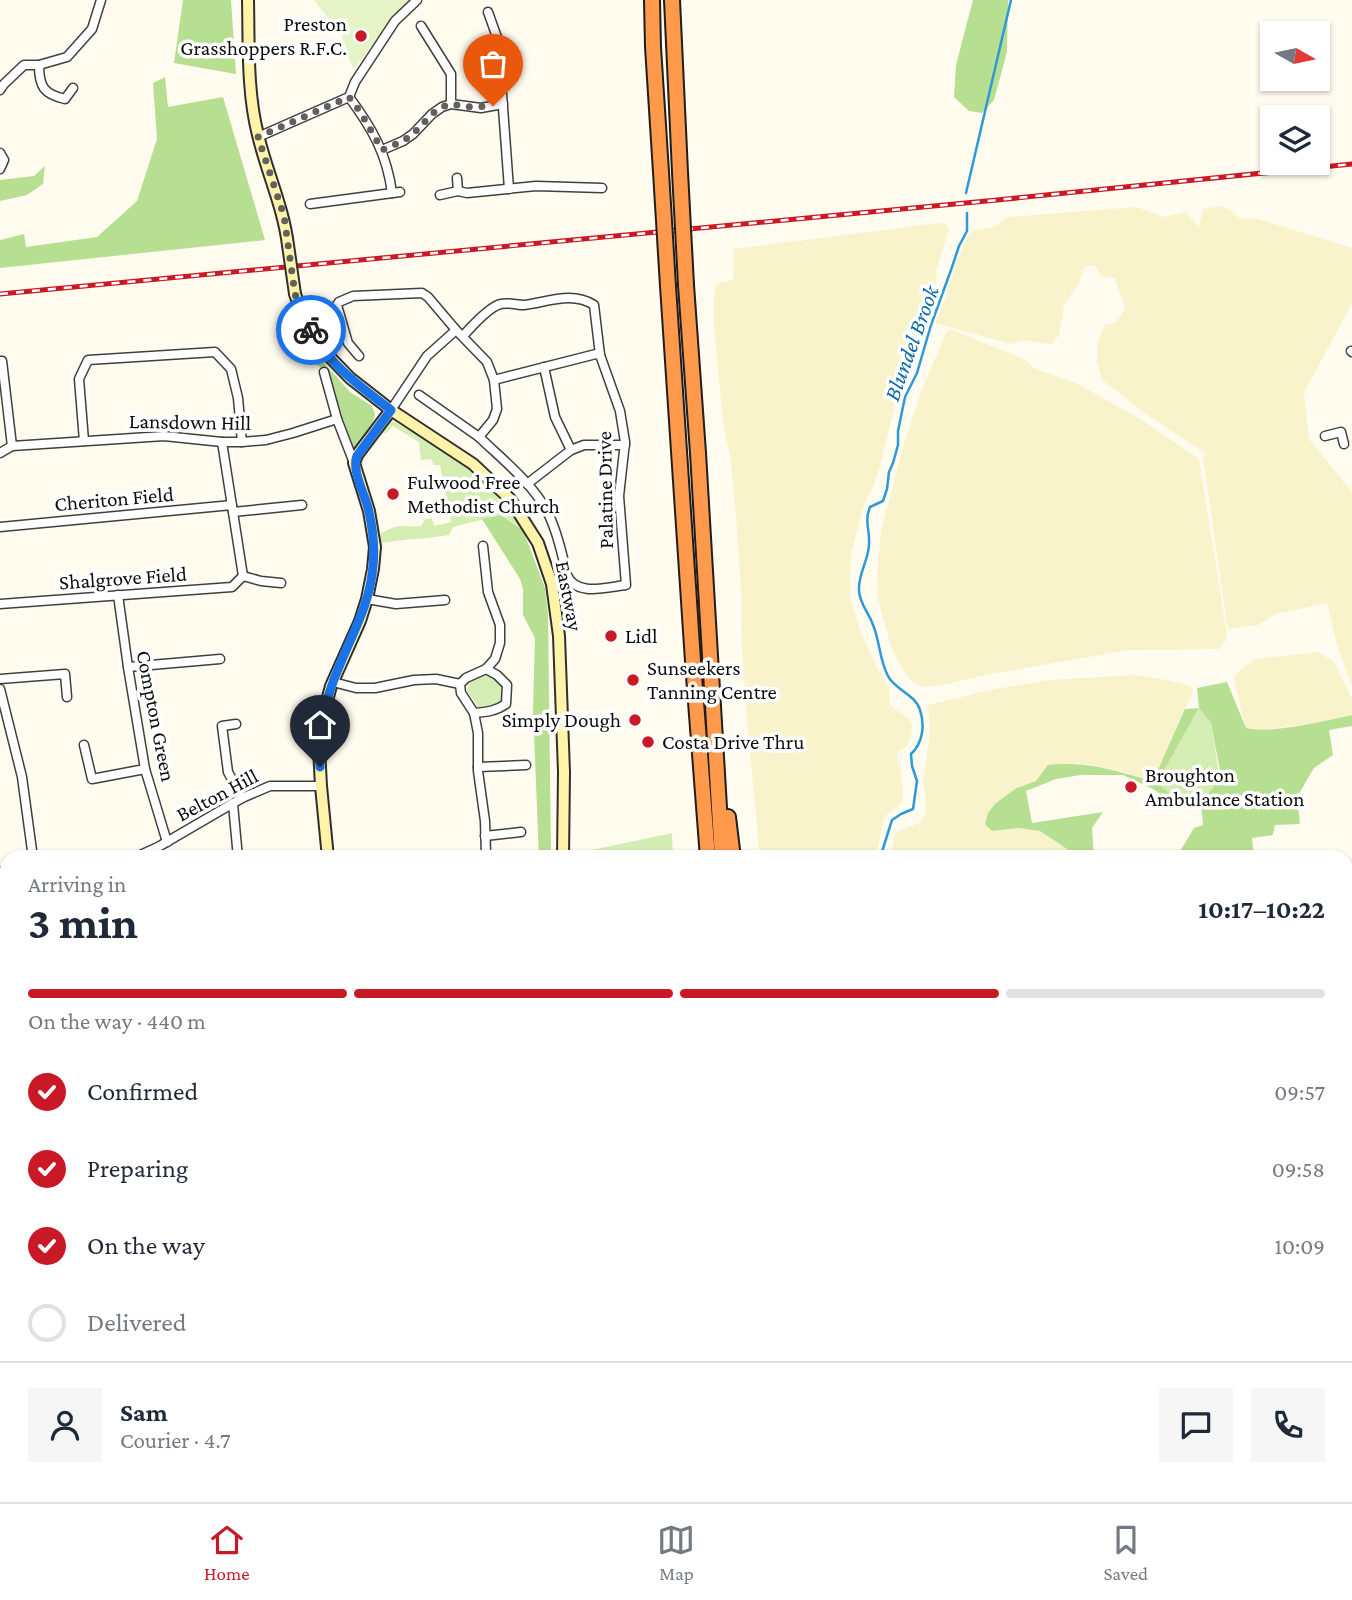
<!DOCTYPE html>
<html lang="en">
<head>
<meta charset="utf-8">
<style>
	:root { --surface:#fff; --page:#f6f6f7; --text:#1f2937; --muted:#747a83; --line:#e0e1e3; --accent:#ca1926 }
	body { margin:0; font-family:"Crimson Pro",serif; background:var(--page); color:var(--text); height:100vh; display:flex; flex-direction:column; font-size:26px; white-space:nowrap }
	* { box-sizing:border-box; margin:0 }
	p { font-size:23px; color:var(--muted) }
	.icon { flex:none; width:38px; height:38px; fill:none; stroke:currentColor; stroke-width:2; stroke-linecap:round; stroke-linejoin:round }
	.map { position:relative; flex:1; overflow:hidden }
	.details { position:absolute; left:0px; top:850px; width:1353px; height:653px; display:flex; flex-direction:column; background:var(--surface); border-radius:21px 21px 0 0; box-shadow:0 2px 5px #0004 }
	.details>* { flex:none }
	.needle { width:46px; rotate:99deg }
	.controls { position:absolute; left:1260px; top:21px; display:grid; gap:14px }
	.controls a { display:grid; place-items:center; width:70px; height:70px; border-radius:0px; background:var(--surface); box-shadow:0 2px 5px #0004; font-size:35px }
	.pin { position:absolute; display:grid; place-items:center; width:60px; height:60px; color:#fff; margin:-72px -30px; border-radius:50% 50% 50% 0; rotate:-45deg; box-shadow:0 0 7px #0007 }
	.pin .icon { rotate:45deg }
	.courier { position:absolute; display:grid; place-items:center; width:70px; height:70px; margin:-35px; border:5px solid #1a73e8; border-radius:50%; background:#fff; color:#222; box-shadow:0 2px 9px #0007 }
	.headline em { font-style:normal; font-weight:700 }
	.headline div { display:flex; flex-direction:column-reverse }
	.headline { display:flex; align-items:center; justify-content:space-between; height:119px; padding:0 28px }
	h1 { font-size:46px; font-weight:700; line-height:52px }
	.bar { display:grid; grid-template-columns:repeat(4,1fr); gap:10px 7px; align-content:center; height:84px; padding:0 28px }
	.bar i { height:9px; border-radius:5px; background:var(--line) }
	.bar .selected { background:var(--accent) }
	.bar p { grid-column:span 4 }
	.line { display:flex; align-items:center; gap:18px; padding:0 28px; border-top:2px solid var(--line) }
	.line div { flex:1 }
	.round { display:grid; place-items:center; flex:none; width:74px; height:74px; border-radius:0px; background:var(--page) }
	ol { padding:0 28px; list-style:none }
	li { display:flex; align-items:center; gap:21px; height:77px }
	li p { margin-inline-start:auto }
	li .icon { padding:7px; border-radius:50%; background:var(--accent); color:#fff; stroke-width:4 }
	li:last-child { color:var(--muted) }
	li i { width:38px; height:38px; border:4px solid var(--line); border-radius:50% }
	.tabs { display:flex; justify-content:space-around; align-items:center; height:98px; border-top:2px solid var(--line); background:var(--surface); font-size:19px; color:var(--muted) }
	.tabs a { display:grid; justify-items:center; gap:4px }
	.tabs .selected { color:var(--accent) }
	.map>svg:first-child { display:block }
	.farmland { fill:#f8f3cb }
	.green { fill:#d3edb3 }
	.forest { fill:#b7df91 }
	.pitch { fill:#e5f4c6 }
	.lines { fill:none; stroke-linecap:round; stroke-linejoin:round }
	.stream { stroke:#2e99d9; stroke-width:2.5 }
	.street-casing { stroke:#404040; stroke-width:11 }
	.secondary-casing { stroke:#2f2f2f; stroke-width:14 }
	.primary-casing { stroke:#1e1e1e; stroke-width:16 }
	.highway-casing { stroke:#1e1e1e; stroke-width:18 }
	.street { stroke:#fff; stroke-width:8 }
	.secondary { stroke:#fff3a9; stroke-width:10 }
	.primary { stroke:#ffd35e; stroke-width:12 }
	.highway { stroke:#ff994c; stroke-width:14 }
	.rail-casing { stroke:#ca1926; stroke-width:5 }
	.rail { stroke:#fff; stroke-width:2.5; stroke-dasharray:8; stroke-linecap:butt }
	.secondary-bridge-casing { stroke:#2f2f2f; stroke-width:14; stroke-linecap:butt }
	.highway-bridge-casing { stroke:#1e1e1e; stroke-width:18; stroke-linecap:butt }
	.secondary-bridge { stroke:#fff3a9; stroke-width:10 }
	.highway-bridge { stroke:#ff994c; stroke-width:14 }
	.done { stroke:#62605c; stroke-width:7; stroke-dasharray:0 12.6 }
	.route { stroke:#1a73e8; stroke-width:9 }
	.poi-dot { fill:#ca1926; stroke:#fff; stroke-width:2.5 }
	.labels { text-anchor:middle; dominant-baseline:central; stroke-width:7; stroke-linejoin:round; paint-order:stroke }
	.poi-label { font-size:21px; fill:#0d0d0d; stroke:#fff; text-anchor:start }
	.street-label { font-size:21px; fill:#0d0d0d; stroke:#fff }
	.water-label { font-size:23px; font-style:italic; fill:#0b69aa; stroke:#fff }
</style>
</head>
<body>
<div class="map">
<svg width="1352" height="1502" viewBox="0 0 1352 1502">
	<rect width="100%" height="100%" fill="#fffbee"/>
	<g class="farmland">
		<path d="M1221 206 1230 210 1239 218 1258 219 1352 248V303L1304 393 1309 439 1352 492V685L1338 649 1327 603 1276 614 1258 625 1228 629 1203 458 1205 453 1149 416 1102 380 1097 361V343L1105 325 1116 323 1125 308 1115 278 1101 276 1095 265 1084 267 1078 285 1064 305 1059 335 1052 344 1023 340 1012 344 935 323 943 305 957 261 969 234 975 230 994 227 1008 217 1136 207 1165 217 1185 212 1199 227 1203 209Z"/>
		<path d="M940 223 946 225 949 229 936 271 937 279 922 331 898 394 880 465 873 488 864 505 851 554 850 598 861 633 878 670 889 687 890 705 910 720 912 727 911 736 907 746 899 751 897 757 901 772 903 795 901 804 884 817 876 857H760L747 721 741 629V589L736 516 731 462 723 422 714 328V297L716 285 719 283 733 280 734 249Z"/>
		<path d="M950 329 1016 356 1027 361 1033 368 1078 384 1142 420 1199 459 1227 635 1225 642 1219 649 1129 650 990 674 942 685 923 687 913 682 906 675 891 647 878 600 877 576 881 531 903 447 922 389 946 333Z"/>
		<path d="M1318 652 1334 662 1352 699V715L1310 724 1255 730 1245 728 1234 677 1241 669 1255 659Z"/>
		<path d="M1136 675 1167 680 1191 686 1193 692 1153 781 1117 770 1085 764 1049 765 1036 781 1026 786 992 830 1019 828 1040 831 1079 857 889 858 896 832 919 823 926 814 924 777 930 733 928 705 995 689 1050 680Z"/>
		<path d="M1352 868V974L1346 976V869Z"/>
	</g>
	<g class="green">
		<path d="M390 419 441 449 479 477 508 509 519 526 501 515 453 527 449 535C426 539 403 539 380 543L378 535C385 531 394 526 402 526 409 526 413 527 421 526L425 519 432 518 434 526 451 522 445 491 440 492 439 486 443 485 444 483 440 465H434L431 459 421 460 419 442 393 426 386 433 380 434 363 459 362 466 374 511 359 465 365 449Z"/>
		<path d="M485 673 497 681 504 691 503 701C495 709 490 709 479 708L467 691C469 680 475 677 485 673Z"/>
		<path d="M1199 708 1211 723 1219 773 1215 787 1204 799 1193 794 1184 805 1157 783Z"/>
		<path d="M672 833 673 857H573V854Z"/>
		<path d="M0 1409H7V1496H83V1502H0Z"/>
	</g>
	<g class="forest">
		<path d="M183 0H231L236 74 174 63Z"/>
		<path d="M973 0H1008L1007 52 994 100 982 113 969 111 954 97 956 65Z"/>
		<path d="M165 77 168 107 223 97 265 240 0 268V240L24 234 26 247 97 237 137 201 157 139 153 83Z"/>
		<path d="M45 166 43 184 27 195 0 201V180L34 176Z"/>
		<path d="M317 355 350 392 372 406 375 414 372 426 354 449 325 369 316 365 313 356Z"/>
		<path d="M501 515 523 530 545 588 548 614 551 857H539L533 709 535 638 523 615V589L520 579 482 519Z"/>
		<path d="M1227 682 1246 728C1271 734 1325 721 1352 715V726L1329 730 1333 755 1314 768 1297 797 1300 824 1275 825 1273 835 1252 838 1254 857H1180L1179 853 1194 828 1203 825 1201 804 1221 776 1211 723 1199 708 1157 783 1184 805 1182 809 1153 789 1123 775H1081L1056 779 1026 791 1032 823 1103 812 1092 828 1094 857H1079L1040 831 1019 828 992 831 985 824 988 813 995 804 1015 789 1036 781 1048 765C1090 761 1114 771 1153 781L1185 709 1199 708 1197 688Z"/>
	</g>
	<path class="pitch" d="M314 0H413L394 16 355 68 352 67 341 32 335 27Z"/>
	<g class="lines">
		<g class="stream">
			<path d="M966 193 1011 0"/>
			<path d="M880 858 892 820 901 814 913 809 917 781 912 766 911 754C923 743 925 725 920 710 916 695 894 689 888 676 879 659 880 641 873 625 869 613 859 603 859 590 858 574 869 559 869 544 870 529 864 522 870 507L883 501 887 489 889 472 893 463 898 445V431L905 397 917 373 931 325 951 270 959 246 967 231V213"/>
			<path d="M1197 1496 1202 1502"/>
		</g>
		<defs>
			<g id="street">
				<path d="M488 12 498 40 509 189"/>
				<path d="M421 26 451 74V104"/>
				<path d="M39 65C39 87 44 94 65 99L73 88"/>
				<path d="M0 90 4 84 24 65H39L67 57 92 29 101 0"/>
				<path d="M349 97C372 128 387 154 392 193"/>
				<path d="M258 137 349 97 355 82 395 21 417 0"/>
				<path d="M382 150 403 141 413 134 432 114 442 107 451 104 481 108 503 104"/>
				<path d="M0 153 4 160 0 169"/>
				<path d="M457 178 458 191"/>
				<path d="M440 195 458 191 467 193 536 186 602 188"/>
				<path d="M310 204 400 192"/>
				<path d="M463 336C471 327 490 306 501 304 508 302 517 305 524 305 548 302 572 291 594 305L600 355 620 411 625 442 619 496 626 585C607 587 576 597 567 575 562 554 557 531 547 511 531 482 503 460 479 437"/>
				<path d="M1351 351 1352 352"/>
				<path d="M359 356 348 343 337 305 339 302 353 296 422 293 428 297 456 330 487 362 494 380 497 409 493 420 479 437 419 395"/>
				<path d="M0 361H2L12 446"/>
				<path d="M544 367 555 417 571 450"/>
				<path d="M324 372 337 419 354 463"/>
				<path d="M494 380 596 354 600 355"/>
				<path d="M391 410 427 356 456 330"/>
				<path d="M1325 436 1341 432 1344 444"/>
				<path d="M84 441 79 379 88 360 215 352 231 369 238 398 242 442"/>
				<path d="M222 442 243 576"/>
				<path d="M0 453 12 446 164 436 222 442H242L266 440 293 433 337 419"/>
				<path d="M527 484 571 450 584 445H625"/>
				<path d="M233 512 302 505"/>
				<path d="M0 527 232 505"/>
				<path d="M483 546 488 592 500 625V643L495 659 486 669 466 678 460 684 461 693 474 713 478 733V771L485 821 486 854"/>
				<path d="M243 576 261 581 281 583"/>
				<path d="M118 595 128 667 145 769 167 842"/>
				<path d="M367 599 396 604 445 600"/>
				<path d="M0 604 232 587 243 576"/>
				<path d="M128 667 220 659"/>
				<path d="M0 679 65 674 67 697"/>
				<path d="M333 682 356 688H375L414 680 436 679 460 684"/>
				<path d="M0 689 22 777 33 858"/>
				<path d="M474 713C487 712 496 711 506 704L507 685 497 675 486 669"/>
				<path d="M236 724 222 726 228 772 242 798"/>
				<path d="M84 745 92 779 145 769"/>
				<path d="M478 767 526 765"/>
				<path d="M233 804 238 858"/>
				<path d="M485 836 521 832"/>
				<path d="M134 858 158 847 242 798 270 786H321"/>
				<path d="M0 872H7"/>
				<path d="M0 944 7 948"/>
				<path d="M0 1046 7 1045"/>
				<path d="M0 1175 7 1176"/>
				<path d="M129 1496 130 1502"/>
				<path d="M214 1496 215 1502"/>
				<path d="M298 1496 299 1502"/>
				<path d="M955 1496 956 1502"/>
			</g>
			<g id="secondary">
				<path d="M248 0C249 45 247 92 258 135 267 173 283 206 288 245"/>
				<path d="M295 294 300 308 323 350 350 378 391 410 473 464 510 499 538 543 552 584 559 636 564 772 563 858"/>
				<path d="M328 858 321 786 319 748 321 723 331 686 360 621 367 599 373 569 375 547 369 511 354 463 357 455 391 410"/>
				<path d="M1346 992 1352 990"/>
				<path d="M575 1496 578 1502"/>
				<path d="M614 1502 626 1498 636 1502"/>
				<path d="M1013 1502 1020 1496"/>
			</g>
			<g id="primary">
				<path d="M1148 1496 1157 1502"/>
				<path d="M1165 1496 1174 1502"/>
			</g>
			<g id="highway">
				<path d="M652 0 653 47 661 172"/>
				<path d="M672 0 680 172"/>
				<path d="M686 285 698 453 722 858"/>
				<path d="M668 286 694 676 708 858"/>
				<path d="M728 817 733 858"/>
				<path d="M0 1307 7 1308"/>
				<path d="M759 1496 761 1502"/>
				<path d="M780 1496 782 1502"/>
				<path d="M794 1496 796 1502"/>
				<path d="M817 1496 819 1502"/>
			</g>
		</defs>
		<use href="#street" class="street-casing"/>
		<use href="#secondary" class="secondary-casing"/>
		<use href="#primary" class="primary-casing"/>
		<use href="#highway" class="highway-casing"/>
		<use href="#street" class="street"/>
		<use href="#secondary" class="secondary"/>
		<use href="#primary" class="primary"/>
		<use href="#highway" class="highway"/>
		<defs>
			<path id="rail" d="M0 294 997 200 1352 164"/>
		</defs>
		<use href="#rail" class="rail-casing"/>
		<use href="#rail" class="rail"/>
		<defs>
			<path id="secondary-bridge" d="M288 245 295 294"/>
			<g id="highway-bridge">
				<path d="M661 172 668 286"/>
				<path d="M680 172 686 285"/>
			</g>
		</defs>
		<use href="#secondary-bridge" class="secondary-bridge-casing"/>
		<use href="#highway-bridge" class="highway-bridge-casing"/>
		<use href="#secondary-bridge" class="secondary-bridge"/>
		<use href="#highway-bridge" class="highway-bridge"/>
	</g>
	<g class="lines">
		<path class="done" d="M311 330 300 308 295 294 284 216 258 137 349 97 361 113 382 150 403 141 413 134 432 114 442 107 451 104 471 107 493 106"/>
		<path class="route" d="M311 330C329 365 361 387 391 410L357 456C351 471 366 496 369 512 373 530 375 547 373 566 370 604 353 632 339 667 325 699 318 732 320 767"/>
	</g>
	<g class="poi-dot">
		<circle cx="361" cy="36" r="7"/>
		<circle cx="393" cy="494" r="7"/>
		<circle cx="611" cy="636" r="7"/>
		<circle cx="633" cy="680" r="7"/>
		<circle cx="635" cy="720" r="7"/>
		<circle cx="648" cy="742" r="7"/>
		<circle cx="1131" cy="787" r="7"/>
	</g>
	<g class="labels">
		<g class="poi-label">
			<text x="347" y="24" text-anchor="end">Preston<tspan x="347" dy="24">Grasshoppers R.F.C.</tspan></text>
			<text x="407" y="482">Fulwood Free<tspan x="407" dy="24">Methodist Church</tspan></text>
			<text x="625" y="636">Lidl</text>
			<text x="647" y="668">Sunseekers<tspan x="647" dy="24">Tanning Centre</tspan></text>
			<text x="621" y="720" text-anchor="end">Simply Dough</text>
			<text x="662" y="742">Costa Drive Thru</text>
			<text x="1145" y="775">Broughton<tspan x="1145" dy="24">Ambulance Station</tspan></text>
		</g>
		<g class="street-label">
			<text transform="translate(190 422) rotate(1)">Lansdown Hill</text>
			<text transform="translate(605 490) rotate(-91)">Palatine Drive</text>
			<text transform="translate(114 499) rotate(-5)">Cheriton Field</text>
			<text transform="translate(123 578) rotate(-4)">Shalgrove Field</text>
			<text transform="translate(569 596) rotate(79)">Eastway</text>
			<text transform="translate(156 716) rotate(79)">Compton Green</text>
			<text transform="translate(217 795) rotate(-28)">Belton Hill</text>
		</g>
		<g class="water-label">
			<text transform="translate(911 343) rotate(-70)">Blundel Brook</text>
		</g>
	</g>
</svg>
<div class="controls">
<a><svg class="needle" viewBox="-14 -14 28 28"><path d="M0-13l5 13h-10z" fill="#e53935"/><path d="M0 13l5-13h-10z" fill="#747a83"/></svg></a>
<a><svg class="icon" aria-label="layers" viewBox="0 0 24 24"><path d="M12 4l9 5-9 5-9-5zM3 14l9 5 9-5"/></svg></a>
</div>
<div class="pin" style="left:493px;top:106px;background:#ea580c"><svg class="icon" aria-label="bag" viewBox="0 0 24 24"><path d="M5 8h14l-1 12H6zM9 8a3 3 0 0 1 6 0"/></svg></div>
<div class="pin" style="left:320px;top:767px;background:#1f2937"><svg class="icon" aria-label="home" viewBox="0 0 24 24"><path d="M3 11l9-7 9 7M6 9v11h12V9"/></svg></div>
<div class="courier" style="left:311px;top:330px"><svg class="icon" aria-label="bike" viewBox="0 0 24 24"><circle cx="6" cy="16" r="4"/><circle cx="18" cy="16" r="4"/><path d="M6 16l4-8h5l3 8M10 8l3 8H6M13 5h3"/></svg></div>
<section class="details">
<div class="headline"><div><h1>3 min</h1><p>Arriving in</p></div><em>10:17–10:22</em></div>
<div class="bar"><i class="selected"></i><i class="selected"></i><i class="selected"></i><i></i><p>On the way · 440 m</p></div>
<ol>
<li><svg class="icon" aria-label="check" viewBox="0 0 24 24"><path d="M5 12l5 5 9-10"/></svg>Confirmed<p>09:57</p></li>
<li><svg class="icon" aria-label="check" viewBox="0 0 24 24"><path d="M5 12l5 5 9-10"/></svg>Preparing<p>09:58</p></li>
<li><svg class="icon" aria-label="check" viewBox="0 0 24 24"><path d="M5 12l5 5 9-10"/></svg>On the way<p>10:09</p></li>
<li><i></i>Delivered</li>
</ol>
<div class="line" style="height:126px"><a class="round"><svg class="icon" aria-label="person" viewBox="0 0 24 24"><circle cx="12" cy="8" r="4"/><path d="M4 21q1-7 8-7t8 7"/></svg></a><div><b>Sam</b><p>Courier · 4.7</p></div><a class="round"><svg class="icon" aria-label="chat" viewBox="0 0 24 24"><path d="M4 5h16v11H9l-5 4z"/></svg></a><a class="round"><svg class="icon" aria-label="phone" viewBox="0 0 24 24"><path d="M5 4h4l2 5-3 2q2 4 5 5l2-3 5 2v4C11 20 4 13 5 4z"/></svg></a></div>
</section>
</div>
<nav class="tabs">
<a class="selected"><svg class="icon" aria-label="home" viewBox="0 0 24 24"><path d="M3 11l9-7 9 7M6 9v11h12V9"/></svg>Home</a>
<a><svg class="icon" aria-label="map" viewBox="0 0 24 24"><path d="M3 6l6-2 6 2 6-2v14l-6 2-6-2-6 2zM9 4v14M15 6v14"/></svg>Map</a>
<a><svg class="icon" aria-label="saved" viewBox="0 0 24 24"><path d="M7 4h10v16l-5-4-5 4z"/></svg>Saved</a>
</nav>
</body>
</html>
